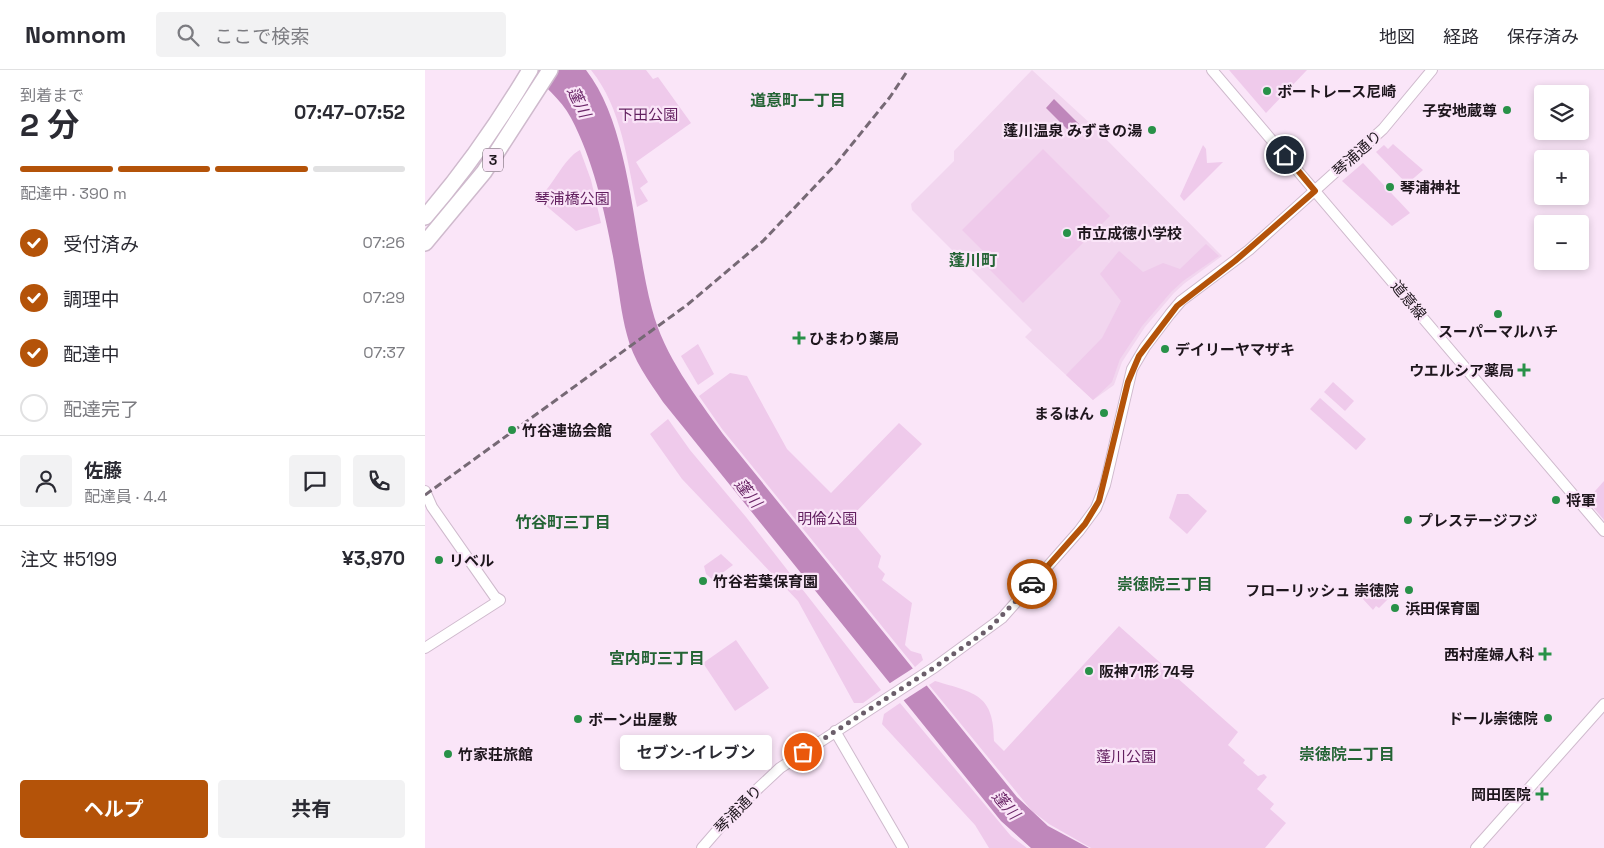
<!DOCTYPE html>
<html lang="ja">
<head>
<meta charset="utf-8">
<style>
	:root { --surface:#fff; --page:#f2f2f3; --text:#2b2b33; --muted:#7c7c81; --line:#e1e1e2; --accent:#b45309 }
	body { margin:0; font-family:"Space Grotesk","Noto Sans JP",sans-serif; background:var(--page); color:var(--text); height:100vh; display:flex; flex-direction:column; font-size:19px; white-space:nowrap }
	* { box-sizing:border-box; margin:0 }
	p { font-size:16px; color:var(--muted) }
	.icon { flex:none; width:28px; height:28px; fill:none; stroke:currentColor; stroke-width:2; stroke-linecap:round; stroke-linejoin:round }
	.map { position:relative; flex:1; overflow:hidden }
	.details { display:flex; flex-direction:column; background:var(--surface); width:425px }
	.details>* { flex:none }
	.controls { position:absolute; left:1109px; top:15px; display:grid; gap:10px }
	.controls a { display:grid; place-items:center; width:55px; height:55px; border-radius:5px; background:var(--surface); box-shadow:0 2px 8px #0003; font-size:25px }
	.pin { position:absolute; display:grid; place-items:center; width:42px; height:42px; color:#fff; margin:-21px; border:2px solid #fff; border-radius:50%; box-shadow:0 1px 5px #0007 }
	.courier { position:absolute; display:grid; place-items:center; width:50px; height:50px; margin:-25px; border:4px solid #b45309; border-radius:50%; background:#fff; color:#222; box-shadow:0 1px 6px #0007 }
	.bubble { position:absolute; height:35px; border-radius:5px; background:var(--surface); box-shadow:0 2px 8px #0003; font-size:16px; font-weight:700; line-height:35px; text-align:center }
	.headline em { font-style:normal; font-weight:700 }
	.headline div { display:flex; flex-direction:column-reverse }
	.headline { display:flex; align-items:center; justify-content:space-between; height:85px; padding:0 20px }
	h1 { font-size:32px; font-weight:700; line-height:38px }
	.bar { display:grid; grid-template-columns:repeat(4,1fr); gap:8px 5px; align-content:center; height:60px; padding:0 20px }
	.bar i { height:6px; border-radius:4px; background:var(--line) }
	.bar .active { background:var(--accent) }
	.bar p { grid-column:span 4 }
	.line { display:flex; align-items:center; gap:12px; padding:0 20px; border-top:1px solid var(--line) }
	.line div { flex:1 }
	.round { display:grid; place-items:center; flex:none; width:52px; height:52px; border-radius:5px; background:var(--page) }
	ol { padding:0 20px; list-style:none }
	li { display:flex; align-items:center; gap:15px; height:55px }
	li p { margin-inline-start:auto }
	li .icon { padding:5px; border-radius:50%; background:var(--accent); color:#fff; stroke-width:4 }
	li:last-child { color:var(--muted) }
	li i { width:28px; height:28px; border:2px solid var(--line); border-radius:50% }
	.cta { display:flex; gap:10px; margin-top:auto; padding:10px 20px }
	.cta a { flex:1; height:58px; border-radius:5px; background:var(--accent); color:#fff; font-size:20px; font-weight:700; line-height:58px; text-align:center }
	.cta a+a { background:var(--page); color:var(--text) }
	header { display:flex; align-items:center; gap:30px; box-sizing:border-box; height:70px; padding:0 25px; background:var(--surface); border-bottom:1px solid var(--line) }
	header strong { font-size:24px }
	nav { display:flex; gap:28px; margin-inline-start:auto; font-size:18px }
	.search { width:350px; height:45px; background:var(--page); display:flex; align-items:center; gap:12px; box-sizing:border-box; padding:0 18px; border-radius:5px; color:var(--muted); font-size:19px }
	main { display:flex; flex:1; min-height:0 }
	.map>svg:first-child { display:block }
	.built { fill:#f2d6ef }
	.green { fill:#efcaeb }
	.water { fill:#bf87bb }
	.pier { fill:#fae5f8 }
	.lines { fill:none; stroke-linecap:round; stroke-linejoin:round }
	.tertiary-casing { stroke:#cfbacd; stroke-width:12 }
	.motorway-casing { stroke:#cfbacd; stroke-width:18 }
	.tertiary { stroke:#fff; stroke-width:10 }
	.motorway { stroke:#fff; stroke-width:15 }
	.rail { stroke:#766975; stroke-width:3; stroke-dasharray:8 4; stroke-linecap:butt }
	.done { stroke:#6b5e6a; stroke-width:5; stroke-dasharray:0 9 }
	.route { stroke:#b45309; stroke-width:6 }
	.poi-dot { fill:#289148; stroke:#fae5f8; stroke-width:2 }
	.labels { text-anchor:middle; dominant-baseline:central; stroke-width:4.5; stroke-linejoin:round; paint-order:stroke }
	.shield { fill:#fae5f8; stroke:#60545f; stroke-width:1 }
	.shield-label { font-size:14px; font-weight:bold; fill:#1e161d }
	.poi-label { font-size:15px; font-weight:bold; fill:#1e161d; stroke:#fae5f8; text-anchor:start }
	.park-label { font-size:15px; fill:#621f5f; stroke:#fae5f8 }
	.street-label { font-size:15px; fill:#1e161d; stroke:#fae5f8 }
	.neighbourhood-label { font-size:16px; font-weight:bold; fill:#246435; stroke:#fae5f8 }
	.water-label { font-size:16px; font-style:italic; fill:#6b2768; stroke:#fae5f8 }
</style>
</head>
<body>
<header>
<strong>Nomnom</strong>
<div class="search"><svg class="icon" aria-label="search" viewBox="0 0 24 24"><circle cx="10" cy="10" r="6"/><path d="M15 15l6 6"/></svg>ここで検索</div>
<nav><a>地図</a><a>経路</a><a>保存済み</a></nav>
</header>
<main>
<section class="details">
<div class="headline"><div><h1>2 分</h1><p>到着まで</p></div><em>07:47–07:52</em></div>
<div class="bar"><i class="active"></i><i class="active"></i><i class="active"></i><i></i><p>配達中 · 390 m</p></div>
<ol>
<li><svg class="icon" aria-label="check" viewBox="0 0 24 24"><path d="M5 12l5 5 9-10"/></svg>受付済み<p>07:26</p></li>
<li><svg class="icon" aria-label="check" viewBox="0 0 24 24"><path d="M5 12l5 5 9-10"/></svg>調理中<p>07:29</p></li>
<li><svg class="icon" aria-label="check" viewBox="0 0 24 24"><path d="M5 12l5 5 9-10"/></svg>配達中<p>07:37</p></li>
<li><i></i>配達完了</li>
</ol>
<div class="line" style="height:90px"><a class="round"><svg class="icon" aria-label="person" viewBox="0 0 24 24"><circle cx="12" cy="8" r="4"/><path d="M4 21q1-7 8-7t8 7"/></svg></a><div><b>佐藤</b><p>配達員 · 4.4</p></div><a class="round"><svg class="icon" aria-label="chat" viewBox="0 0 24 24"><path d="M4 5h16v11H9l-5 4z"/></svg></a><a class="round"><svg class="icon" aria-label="phone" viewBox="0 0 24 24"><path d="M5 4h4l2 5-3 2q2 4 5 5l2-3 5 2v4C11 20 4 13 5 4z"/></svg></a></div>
<div class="line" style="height:65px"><div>注文 #5199</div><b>¥3,970</b></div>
<div class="cta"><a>ヘルプ</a><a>共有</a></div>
</section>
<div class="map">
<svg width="1179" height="778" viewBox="0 0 1179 778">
	<rect width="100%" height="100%" fill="#fae5f8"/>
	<path class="built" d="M607 0 668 56 797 186 760 213 749 223 720 257 697 292 689 315 668 330 600 267 607 260 487 140 486 134 529 91V81Z"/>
	<g class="green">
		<path d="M166 0H221L228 9 233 7 266 53 211 92 223 112 215 118 223 131 212 137C202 91 197 38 166 0Z"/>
		<path d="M804 0H882L841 43Z"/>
		<path d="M968 74 998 100 982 114 951 82 959 75 963 79Z"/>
		<path d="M778 75 781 79 782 93 798 92 759 131 755 126Z"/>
		<path d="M618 79 685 146 598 233 552 187 558 181 537 160Z"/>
		<path d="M155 80 166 110 176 153 151 161 113 129C128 116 139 88 155 80Z"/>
		<path d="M938 93 985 143 967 156 917 111Z"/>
		<path d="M781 174 794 186 758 211 746 222 717 256 695 289 687 312 668 330 641 305 677 268 696 231 675 204 694 181 718 202 738 193 755 199Z"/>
		<path d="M273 274 289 304 273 315 256 286Z"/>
		<path d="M305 303 322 306 362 379 406 423 474 353 497 374 427 446 431 456 456 486 453 497 460 504 457 510 487 533 480 575 486 581 496 584 498 590 490 597 297 359 274 326Z"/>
		<path d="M908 312 929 331 920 341 899 322Z"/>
		<path d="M895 328 941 369 931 380 885 339Z"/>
		<path d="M243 349 265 380 321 447 456 620 438 633H429L373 531 257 409 225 364Z"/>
		<path d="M1179 411V450L1162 430Z"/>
		<path d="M752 424H763L782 441 762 464 744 448Z"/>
		<path d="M296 484 308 495 288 510 281 504 279 496Z"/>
		<path d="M951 513 966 526 954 538 951 536 948 540 937 528Z"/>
		<path d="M694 556 813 662 803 675 820 690 818 693 833 706 839 704 842 707 832 719 849 734 845 739 861 753 840 778H666L624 754 607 741 504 615 510 611C551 623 569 625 569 671L579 681Z"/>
		<path d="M311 570 344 618 310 641 278 593Z"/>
		<path d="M475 633 586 766 602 778H564L550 755 457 654 459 644Z"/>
	</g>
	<g class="water">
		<path d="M103 0H161C206 57 208 169 227 239 239 286 271 326 298 364L592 727 623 756 664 778H606L576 751 238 332C224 311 208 290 202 265 196 243 194 220 190 198 182 150 169 91 146 48 136 29 118 15 103 0Z"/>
		<path d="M629 29 654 54 646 63 621 38Z"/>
	</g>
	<path class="pier" d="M490 597 504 614 476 632 462 615Z"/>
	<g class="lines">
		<defs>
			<g id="tertiary">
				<path d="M787 0 1179 461"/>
				<path d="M0 421 7 437 70 527 75 530 0 578"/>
				<path d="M410 661 478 778"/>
				<path d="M277 778 310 740 355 698 510 597 577 548 654 461 671 438 680 415 707 299 720 277 745 244 756 231 824 180 958 59 1007 0"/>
				<path d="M1051 778 1179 634"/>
			</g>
			<g id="motorway">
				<path d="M0 147C40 101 74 52 105 0"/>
				<path d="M0 173 59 102 125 0"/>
			</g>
		</defs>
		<use href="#tertiary" class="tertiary-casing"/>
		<use href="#motorway" class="motorway-casing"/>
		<use href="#tertiary" class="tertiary"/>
		<use href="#motorway" class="motorway"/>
		<path class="rail" d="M0 425 262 235 338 171 411 94 465 27 483 0"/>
	</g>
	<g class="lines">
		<path class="done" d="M378 682 510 597 564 559 607 514"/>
		<path class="route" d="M607 514 660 454 674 431 703 312 714 286 752 236 810 191 890 121 860 85"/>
	</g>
	<g class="poi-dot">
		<circle cx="842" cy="21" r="5"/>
		<circle cx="1082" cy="40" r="5"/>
		<circle cx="727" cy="60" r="5"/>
		<circle cx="965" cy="117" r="5"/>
		<circle cx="642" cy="163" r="5"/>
		<circle cx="1073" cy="244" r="5"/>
		<path d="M371.5 260.5h5v5h5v5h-5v5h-5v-5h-5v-5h5z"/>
		<circle cx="740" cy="279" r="5"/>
		<path d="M1096.5 292.5h5v5h5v5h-5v5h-5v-5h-5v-5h5z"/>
		<circle cx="679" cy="343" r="5"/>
		<circle cx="87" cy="360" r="5"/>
		<circle cx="1131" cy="430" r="5"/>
		<circle cx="983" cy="450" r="5"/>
		<circle cx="14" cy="490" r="5"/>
		<circle cx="278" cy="511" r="5"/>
		<circle cx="984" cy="520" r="5"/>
		<circle cx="970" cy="538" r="5"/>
		<path d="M1117.5 576.5h5v5h5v5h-5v5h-5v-5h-5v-5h5z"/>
		<circle cx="664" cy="601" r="5"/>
		<circle cx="1123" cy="648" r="5"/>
		<circle cx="153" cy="649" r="5"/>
		<circle cx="23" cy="684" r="5"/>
		<path d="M1114.5 716.5h5v5h5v5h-5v5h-5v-5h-5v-5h5z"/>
	</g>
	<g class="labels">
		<rect class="shield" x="58" y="78.5" width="20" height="23" rx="4"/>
		<g class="shield-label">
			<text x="68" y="90">3</text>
		</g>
		<g class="poi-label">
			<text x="852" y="21">ボートレース尼崎</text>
			<text x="1072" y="40" text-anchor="end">子安地蔵尊</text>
			<text x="717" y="60" text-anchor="end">蓬川温泉 みずきの湯</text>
			<text x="975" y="117">琴浦神社</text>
			<text x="652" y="163">市立成徳小学校</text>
			<text x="1073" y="261" text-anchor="middle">スーパーマルハチ</text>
			<text x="384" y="268">ひまわり薬局</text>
			<text x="750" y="279">デイリーヤマザキ</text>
			<text x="1089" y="300" text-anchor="end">ウエルシア薬局</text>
			<text x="669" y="343" text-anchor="end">まるはん</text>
			<text x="97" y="360">竹谷連協会館</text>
			<text x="1141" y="430">将軍</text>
			<text x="993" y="450">プレステージフジ</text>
			<text x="24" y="490">リベル</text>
			<text x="288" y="511">竹谷若葉保育園</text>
			<text x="974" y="520" text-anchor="end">フローリッシュ 崇徳院</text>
			<text x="980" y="538">浜田保育園</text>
			<text x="1109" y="584" text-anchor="end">西村産婦人科</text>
			<text x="674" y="601">阪神71形 74号</text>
			<text x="1113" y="648" text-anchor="end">ドール崇徳院</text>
			<text x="163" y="649">ボーン出屋敷</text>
			<text x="33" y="684">竹家荘旅館</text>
			<text x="1106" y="724" text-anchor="end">岡田医院</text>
		</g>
		<g class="park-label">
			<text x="223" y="44">下田公園</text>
			<text x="147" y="128">琴浦橋公園</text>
			<text x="402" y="448">明倫公園</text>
			<text x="701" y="686">蓬川公園</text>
		</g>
		<g class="street-label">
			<text transform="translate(932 83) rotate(-42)">琴浦通り</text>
			<text transform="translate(984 230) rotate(50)">道意線</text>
			<text transform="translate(313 739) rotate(-46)">琴浦通り</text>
		</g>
		<g class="neighbourhood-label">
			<text x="373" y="30">道意町一丁目</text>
			<text x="548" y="190">蓬川町</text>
			<text x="138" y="452">竹谷町三丁目</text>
			<text x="740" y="514">崇徳院三丁目</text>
			<text x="232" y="588">宮内町三丁目</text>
			<text x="922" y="684">崇徳院二丁目</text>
		</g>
		<g class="water-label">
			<text transform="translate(154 32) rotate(64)">蓬川</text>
			<text transform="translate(323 423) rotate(51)">蓬川</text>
			<text transform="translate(581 735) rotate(49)">蓬川</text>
		</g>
	</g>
</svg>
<div class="controls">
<a><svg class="icon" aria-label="layers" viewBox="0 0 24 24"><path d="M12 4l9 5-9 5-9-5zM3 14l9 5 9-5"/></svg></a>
<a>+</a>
<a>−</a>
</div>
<div class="pin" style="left:378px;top:682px;background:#ea580c"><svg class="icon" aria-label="bag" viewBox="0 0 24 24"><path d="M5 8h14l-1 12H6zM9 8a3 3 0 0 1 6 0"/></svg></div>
<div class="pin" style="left:860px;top:85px;background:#1f2937"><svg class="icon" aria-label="home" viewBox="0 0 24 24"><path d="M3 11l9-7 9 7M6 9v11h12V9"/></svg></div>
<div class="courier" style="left:607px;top:514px"><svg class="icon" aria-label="car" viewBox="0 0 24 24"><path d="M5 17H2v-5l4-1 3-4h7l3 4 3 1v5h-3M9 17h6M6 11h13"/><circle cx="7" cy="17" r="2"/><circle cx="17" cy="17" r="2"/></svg></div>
<div class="bubble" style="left:195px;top:665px;width:152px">セブン-イレブン</div>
</div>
</main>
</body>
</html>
